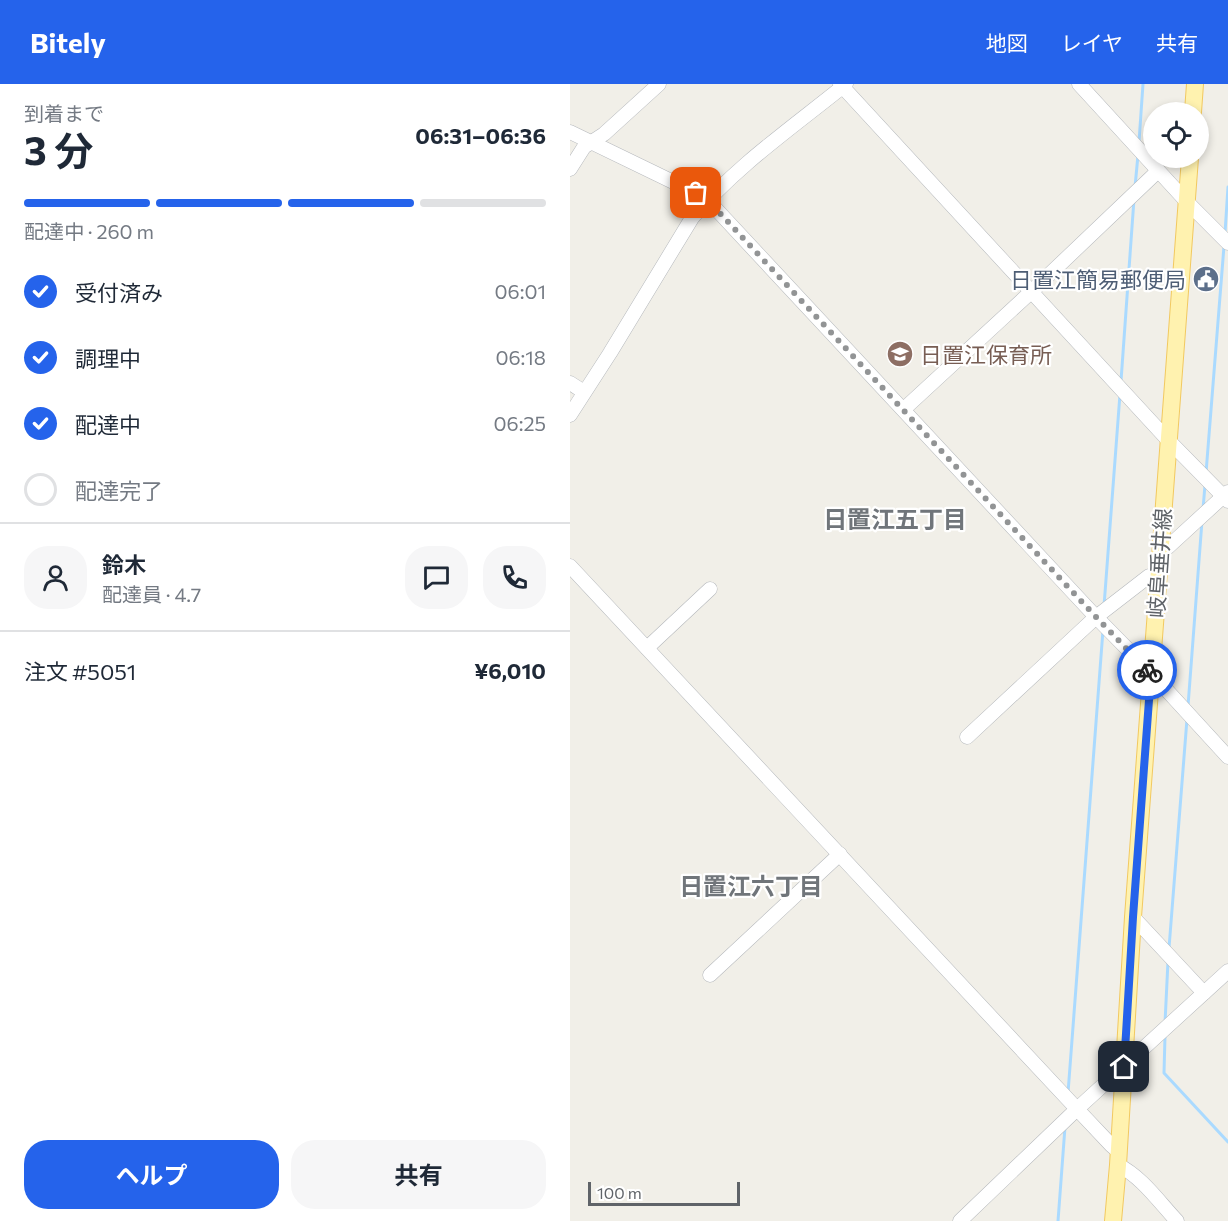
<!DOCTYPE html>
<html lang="ja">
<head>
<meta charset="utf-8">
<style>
	:root { --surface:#fff; --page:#f6f6f7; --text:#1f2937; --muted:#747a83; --line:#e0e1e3; --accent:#2563eb }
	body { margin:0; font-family:Commissioner,"Noto Sans JP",sans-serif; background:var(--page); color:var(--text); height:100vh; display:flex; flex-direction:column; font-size:22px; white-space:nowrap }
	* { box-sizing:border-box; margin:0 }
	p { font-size:20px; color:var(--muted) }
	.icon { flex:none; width:33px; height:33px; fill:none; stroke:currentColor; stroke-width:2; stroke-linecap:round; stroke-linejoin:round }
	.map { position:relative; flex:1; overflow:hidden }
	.panel { display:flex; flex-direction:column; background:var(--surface); width:570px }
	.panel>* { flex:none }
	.fabs { position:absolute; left:573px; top:18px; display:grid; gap:12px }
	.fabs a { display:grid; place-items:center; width:66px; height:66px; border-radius:50%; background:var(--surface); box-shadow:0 3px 9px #0003; font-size:30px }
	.scale { position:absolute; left:18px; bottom:15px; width:152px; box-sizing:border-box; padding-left:6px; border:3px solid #5f6368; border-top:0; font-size:16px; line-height:21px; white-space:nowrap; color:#5f6368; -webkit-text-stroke:4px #fff; paint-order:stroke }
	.pin { position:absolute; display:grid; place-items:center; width:51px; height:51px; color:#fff; margin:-26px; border-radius:12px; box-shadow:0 3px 9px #0006 }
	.courier { position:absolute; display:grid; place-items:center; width:60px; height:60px; margin:-30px; border:4px solid #2563eb; border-radius:50%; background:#fff; color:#222; box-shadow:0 2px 8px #0007 }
	.summary em { font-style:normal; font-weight:700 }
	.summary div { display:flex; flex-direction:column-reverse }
	.summary { display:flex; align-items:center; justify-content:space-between; height:102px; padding:0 24px }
	h1 { font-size:39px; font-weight:700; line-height:45px }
	.bar { display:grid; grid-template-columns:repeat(4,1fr); gap:9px 6px; align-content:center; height:72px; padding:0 24px }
	.bar i { height:8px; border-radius:4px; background:var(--line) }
	.bar .current { background:var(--accent) }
	.bar p { grid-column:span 4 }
	.line { display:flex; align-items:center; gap:15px; padding:0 24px; border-top:2px solid var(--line) }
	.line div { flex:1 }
	.round { display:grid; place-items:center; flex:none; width:63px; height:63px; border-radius:24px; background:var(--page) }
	ol { padding:0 24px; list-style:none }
	li { display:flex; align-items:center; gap:18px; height:66px }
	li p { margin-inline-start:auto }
	li .icon { padding:6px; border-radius:50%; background:var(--accent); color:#fff; stroke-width:4 }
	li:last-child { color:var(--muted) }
	li i { width:33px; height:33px; border:3px solid var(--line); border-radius:50% }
	.cta { display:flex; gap:12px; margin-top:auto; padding:12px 24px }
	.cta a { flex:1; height:69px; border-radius:24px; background:var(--accent); color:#fff; font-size:24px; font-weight:700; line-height:69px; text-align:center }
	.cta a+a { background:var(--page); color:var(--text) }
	header { display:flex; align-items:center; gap:36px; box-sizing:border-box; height:84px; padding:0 30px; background:var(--accent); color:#fff }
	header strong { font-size:28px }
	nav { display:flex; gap:33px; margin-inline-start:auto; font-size:21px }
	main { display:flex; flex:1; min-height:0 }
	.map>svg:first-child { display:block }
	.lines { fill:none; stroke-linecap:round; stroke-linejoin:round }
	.stream { stroke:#aadaff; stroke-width:3 }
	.minor-casing { stroke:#b5b8bc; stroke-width:15 }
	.major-casing { stroke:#f2c960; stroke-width:18 }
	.minor { stroke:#fff; stroke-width:14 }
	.major { stroke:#fff2af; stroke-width:16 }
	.done { stroke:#929495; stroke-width:6; stroke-dasharray:0 10.8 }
	.route { stroke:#2563eb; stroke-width:8 }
	.labels { text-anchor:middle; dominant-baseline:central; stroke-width:4.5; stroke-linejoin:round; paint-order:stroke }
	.service-label { font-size:22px; fill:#4e5e75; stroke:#fff; text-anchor:end }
	.education-label { font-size:22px; fill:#785e54; stroke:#fff; text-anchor:start }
	.street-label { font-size:22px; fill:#5f6368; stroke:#fff }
	.neighbourhood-label { font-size:24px; font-weight:bold; fill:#70757a; stroke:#fff }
</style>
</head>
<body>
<header>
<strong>Bitely</strong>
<nav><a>地図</a><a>レイヤ</a><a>共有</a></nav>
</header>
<main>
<section class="panel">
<div class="summary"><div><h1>3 分</h1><p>到着まで</p></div><em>06:31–06:36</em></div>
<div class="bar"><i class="current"></i><i class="current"></i><i class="current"></i><i></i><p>配達中 · 260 m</p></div>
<ol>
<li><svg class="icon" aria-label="check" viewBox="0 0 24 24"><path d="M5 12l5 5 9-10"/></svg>受付済み<p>06:01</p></li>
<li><svg class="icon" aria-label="check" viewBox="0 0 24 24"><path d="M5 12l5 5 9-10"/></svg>調理中<p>06:18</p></li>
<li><svg class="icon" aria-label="check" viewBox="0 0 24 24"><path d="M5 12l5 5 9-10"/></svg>配達中<p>06:25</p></li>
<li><i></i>配達完了</li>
</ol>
<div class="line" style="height:108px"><a class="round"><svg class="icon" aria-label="person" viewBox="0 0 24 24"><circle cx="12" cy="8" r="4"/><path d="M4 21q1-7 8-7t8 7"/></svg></a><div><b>鈴木</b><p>配達員 · 4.7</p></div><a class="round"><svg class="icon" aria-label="chat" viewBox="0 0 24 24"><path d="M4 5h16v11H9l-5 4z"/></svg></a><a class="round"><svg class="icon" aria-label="phone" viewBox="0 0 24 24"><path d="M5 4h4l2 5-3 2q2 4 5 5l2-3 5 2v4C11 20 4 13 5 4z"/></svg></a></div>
<div class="line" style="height:78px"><div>注文 #5051</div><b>¥6,010</b></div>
<div class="cta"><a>ヘルプ</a><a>共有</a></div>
</section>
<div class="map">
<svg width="658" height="1137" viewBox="0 0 658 1137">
	<rect width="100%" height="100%" fill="#f1efe8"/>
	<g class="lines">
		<g class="stream">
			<path d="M569 58 573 0"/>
			<path d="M565 103 568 71"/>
			<path d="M655 149 658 103"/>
			<path d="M551 297 564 115"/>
			<path d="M636 389 654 162"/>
			<path d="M633 425 635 401"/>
			<path d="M534 522 550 310"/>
			<path d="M618 622 632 437"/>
			<path d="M599 864 617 635"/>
			<path d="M595 939 598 877"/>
			<path d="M595 952 594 989 658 1058"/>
			<path d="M498 1009 533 546"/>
			<path d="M488 1137 495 1043"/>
		</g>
		<defs>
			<g id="minor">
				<path d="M270 0 598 356 658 417"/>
				<path d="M509 0 617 118 658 159"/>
				<path d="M0 48 126 109 146 125 526 533 581 589 658 673"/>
				<path d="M0 85 14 63 34 50 89 0"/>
				<path d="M0 299 14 308"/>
				<path d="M334 325 462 207 588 87"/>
				<path d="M0 331 40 269 122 134C166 82 223 43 276 0"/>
				<path d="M590 467 598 463 658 408"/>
				<path d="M0 482 507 1025 541 1061 549 1068"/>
				<path d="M77 564 140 505"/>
				<path d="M397 653 526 533 579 492 589 490"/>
				<path d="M563 833 634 909"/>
				<path d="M140 891 270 770"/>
				<path d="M548 1081C572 1093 589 1118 607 1137"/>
				<path d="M390 1137 507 1025 658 887"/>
			</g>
			<g id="major">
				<path d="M623 28 625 0"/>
				<path d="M543 1137 548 1081 563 833 620 74"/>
			</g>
		</defs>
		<use href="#minor" class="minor-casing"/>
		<use href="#major" class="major-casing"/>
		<use href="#minor" class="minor"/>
		<use href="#major" class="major"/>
	</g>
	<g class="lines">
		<path class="done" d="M126 109 146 125 526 533 577 586"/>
		<path class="route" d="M554 983 563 833 581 589 577 586"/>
	</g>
	<defs>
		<symbol id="civic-disc" viewBox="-11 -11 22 22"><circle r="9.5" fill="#5c6f8a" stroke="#fff"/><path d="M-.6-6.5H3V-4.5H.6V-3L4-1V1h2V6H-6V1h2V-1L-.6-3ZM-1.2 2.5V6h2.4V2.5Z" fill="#fff"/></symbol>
		<symbol id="school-disc" viewBox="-11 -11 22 22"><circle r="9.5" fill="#8d6e63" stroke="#fff"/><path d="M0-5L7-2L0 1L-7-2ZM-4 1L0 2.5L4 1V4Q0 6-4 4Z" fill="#fff"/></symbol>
	</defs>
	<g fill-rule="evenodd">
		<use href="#civic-disc" x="621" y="180" width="30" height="30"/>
		<use href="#school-disc" x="315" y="255" width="30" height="30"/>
	</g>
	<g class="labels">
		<g class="service-label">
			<text x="616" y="195">日置江簡易郵便局</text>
		</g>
		<g class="education-label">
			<text x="350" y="270">日置江保育所</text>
		</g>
		<g class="street-label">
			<text transform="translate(589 479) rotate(-86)">岐阜垂井線</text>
		</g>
		<g class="neighbourhood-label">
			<text x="325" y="434">日置江五丁目</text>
			<text x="181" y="801">日置江六丁目</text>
		</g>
	</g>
</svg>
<div class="fabs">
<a><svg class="icon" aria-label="locate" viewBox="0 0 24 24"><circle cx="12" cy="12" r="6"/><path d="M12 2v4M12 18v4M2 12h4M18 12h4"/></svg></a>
</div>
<div class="scale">100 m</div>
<div class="pin" style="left:126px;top:109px;background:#ea580c"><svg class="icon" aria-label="bag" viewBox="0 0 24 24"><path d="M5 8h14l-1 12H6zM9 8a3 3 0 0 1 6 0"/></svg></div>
<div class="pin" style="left:554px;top:983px;background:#1f2937"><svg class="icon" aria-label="home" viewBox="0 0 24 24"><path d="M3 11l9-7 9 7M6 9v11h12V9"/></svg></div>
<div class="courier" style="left:577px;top:586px"><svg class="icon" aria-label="bike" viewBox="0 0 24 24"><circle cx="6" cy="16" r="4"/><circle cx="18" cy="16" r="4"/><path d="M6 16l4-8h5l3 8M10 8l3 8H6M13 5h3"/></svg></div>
</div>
</main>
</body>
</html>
